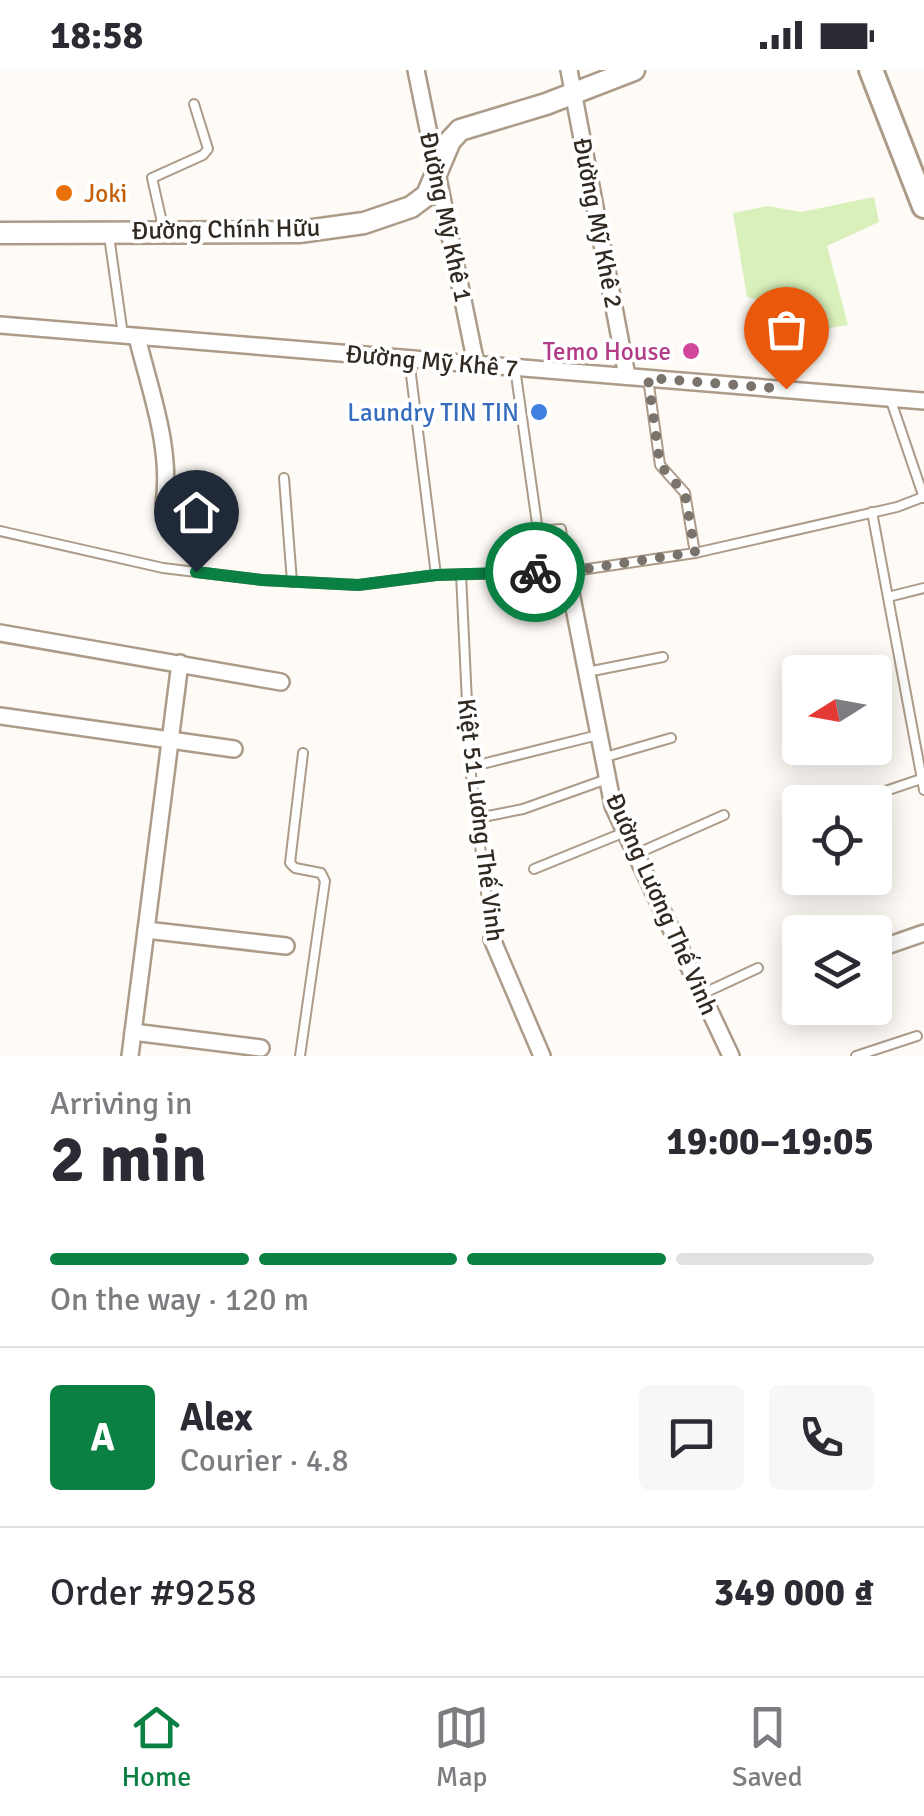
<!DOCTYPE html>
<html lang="en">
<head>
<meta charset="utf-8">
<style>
	:root { --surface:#fff; --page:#f7f7f7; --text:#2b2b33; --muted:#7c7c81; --line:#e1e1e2; --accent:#0b8043 }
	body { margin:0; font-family:Signika,sans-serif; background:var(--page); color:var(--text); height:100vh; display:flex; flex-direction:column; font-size:38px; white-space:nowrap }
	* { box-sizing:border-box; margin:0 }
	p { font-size:32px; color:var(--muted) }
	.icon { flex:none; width:55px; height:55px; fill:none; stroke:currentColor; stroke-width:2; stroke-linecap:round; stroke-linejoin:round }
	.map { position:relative; height:986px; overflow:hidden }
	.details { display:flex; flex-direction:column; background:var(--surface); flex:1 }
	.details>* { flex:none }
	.needle { width:65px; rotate:259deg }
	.controls { position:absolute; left:782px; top:585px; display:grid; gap:20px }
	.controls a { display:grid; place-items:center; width:110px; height:110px; border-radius:10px; background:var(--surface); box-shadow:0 5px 25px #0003; font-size:50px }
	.pin { position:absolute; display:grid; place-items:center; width:85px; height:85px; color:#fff; margin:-102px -42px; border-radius:50% 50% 50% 0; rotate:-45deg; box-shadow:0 0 10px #0007 }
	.pin .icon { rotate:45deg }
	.courier { position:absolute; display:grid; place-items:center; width:100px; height:100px; margin:-50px; border:8px solid #0b8043; border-radius:50%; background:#fff; color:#222; box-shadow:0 2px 12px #0007 }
	.headline em { font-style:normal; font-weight:700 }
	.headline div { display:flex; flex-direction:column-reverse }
	.headline { display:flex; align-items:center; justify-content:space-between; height:170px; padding:0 50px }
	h1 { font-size:65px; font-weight:700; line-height:75px }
	.bar { display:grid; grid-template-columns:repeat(4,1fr); gap:15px 10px; align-content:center; height:120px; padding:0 50px }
	.bar i { height:12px; border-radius:8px; background:var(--line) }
	.bar .on { background:var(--accent) }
	.bar p { grid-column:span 4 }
	.line { display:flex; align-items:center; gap:25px; padding:0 50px; border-top:2px solid var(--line) }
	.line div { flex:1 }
	.round { display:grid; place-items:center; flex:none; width:105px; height:105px; border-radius:10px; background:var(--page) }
	.status { display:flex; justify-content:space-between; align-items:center; height:70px; padding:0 50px; background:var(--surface); direction:ltr }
	.status svg { height:28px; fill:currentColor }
	.tab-bar { display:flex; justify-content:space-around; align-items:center; height:140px; border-top:2px solid var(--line); background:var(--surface); font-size:28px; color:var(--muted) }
	.tab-bar a { display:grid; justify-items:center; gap:5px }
	.tab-bar .on { color:var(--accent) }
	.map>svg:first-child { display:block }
	.green { fill:#daf0bb }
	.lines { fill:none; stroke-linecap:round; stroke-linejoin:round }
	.lane-casing { stroke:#ac9b88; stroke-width:12 }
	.street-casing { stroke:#ac9b88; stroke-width:20 }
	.secondary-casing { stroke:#ac9b88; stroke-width:25 }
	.primary-casing { stroke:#ac9b88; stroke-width:28 }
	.lane { stroke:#fff; stroke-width:8 }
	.street { stroke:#fff; stroke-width:15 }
	.secondary { stroke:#fff; stroke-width:20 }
	.primary { stroke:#fff; stroke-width:22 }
	.done { stroke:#79736c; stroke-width:10; stroke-dasharray:0 18 }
	.route { stroke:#0b8043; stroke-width:12 }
	.food-dot { fill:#e8710a; stroke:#fff; stroke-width:4 }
	.hotel-dot { fill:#d1479c; stroke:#fff; stroke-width:4 }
	.shop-dot { fill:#3f7fe0; stroke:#fff; stroke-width:4 }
	.labels { text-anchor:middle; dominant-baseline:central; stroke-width:8; stroke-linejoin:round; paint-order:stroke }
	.food-label { font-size:25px; fill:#c56008; stroke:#fff; text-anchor:start }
	.street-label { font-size:25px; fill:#312a22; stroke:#fff }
	.hotel-label { font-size:25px; fill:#b23c85; stroke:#fff; text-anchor:end }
	.shop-label { font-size:25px; fill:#366cbe; stroke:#fff; text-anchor:end }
</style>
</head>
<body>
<div class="status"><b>18:58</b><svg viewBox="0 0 49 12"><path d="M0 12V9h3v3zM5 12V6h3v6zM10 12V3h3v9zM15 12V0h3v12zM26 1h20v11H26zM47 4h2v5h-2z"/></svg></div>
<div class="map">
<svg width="924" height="986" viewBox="0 0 924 986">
	<rect width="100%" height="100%" fill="#fefaf6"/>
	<path class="green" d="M874 127 879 152 827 176 848 255 798 263 783 235 747 227 733 143 768 136 801 142Z"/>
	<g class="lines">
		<defs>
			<g id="lane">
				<path d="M164 161 152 108 203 85 208 79 194 34"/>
				<path d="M109 166 123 265"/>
				<path d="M409 289 436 505"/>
				<path d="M515 298 538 461 561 459 567 502"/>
				<path d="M648 308 660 395 685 423 695 483"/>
				<path d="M890 328 924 428"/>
				<path d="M284 408 292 512"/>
				<path d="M872 442 924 720"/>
				<path d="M0 461 163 498 262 510 359 515 436 505 567 502 695 483 897 437 923 427"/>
				<path d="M461 504 470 697 492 869"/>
				<path d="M888 527 924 518"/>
				<path d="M587 602 663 587"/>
				<path d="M602 688 671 668"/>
				<path d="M470 697 598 665"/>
				<path d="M853 732 924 708"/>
				<path d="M478 748 523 739 607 709"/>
				<path d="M636 784 724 745"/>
				<path d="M534 799 625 762"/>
				<path d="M702 924 758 898"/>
				<path d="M300 986 325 811 321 803 295 798 290 793 303 683"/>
				<path d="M856 986 917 966"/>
			</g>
			<g id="street">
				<path d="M416 0 476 294"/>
				<path d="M569 0 627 306"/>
				<path d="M0 255 924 331"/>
				<path d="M137 267C150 321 172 377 164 434"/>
				<path d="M567 502 613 736 731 986"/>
				<path d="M0 563 281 612"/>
				<path d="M0 646 234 679"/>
				<path d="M146 860 286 876"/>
				<path d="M492 869 542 986"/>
				<path d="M875 880 924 863"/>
				<path d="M133 962 261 978"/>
				<path d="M130 986 180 593"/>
			</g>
			<path id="secondary" d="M0 163 299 162 364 153 411 137 427 125 450 71 460 60 546 34 634 0"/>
			<path id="primary" d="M871 0 924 136"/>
		</defs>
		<use href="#lane" class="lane-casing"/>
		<use href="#street" class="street-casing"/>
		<use href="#secondary" class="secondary-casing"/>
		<use href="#primary" class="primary-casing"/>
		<use href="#lane" class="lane"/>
		<use href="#street" class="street"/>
		<use href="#secondary" class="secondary"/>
		<use href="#primary" class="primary"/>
	</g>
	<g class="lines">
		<path class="done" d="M535 502H567L695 482 685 424 660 395 648 308 786 319"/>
		<path class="route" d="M196 502 262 510 358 515 436 505 535 502"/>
	</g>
	<circle class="food-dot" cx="64" cy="123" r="10"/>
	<circle class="hotel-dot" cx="691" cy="281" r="10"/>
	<circle class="shop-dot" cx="539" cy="342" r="10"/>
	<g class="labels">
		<g class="food-label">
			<text x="84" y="123">Joki</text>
		</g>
		<g class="street-label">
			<text transform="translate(446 147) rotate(78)">Đường Mỹ Khê 1</text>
			<text transform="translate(598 153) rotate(79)">Đường Mỹ Khê 2</text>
			<text transform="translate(226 159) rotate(-1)">Đường Chính Hữu</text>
			<text transform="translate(432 291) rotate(5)">Đường Mỹ Khê 7</text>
			<text transform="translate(481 750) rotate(83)">Kiệt 51 Lương Thế Vinh</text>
			<text transform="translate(662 834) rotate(66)">Đường Lương Thế Vinh</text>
		</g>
		<g class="hotel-label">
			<text x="671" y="281">Temo House</text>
		</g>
		<g class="shop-label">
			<text x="519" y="342">Laundry TIN TIN</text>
		</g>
	</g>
</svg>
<div class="controls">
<a><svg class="needle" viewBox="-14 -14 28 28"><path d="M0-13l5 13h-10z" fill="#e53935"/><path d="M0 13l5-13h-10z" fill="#7c7c81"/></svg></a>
<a><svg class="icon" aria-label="locate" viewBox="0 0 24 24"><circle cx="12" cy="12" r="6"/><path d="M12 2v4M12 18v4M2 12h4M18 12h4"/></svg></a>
<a><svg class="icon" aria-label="layers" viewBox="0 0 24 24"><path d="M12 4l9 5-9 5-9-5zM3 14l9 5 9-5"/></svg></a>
</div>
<div class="pin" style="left:786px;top:319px;background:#ea580c"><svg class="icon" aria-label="bag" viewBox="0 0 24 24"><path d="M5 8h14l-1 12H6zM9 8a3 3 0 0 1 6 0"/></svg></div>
<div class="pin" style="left:196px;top:502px;background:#1f2937"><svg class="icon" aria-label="home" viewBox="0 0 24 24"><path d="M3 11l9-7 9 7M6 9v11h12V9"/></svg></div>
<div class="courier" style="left:535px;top:502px"><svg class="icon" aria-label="bike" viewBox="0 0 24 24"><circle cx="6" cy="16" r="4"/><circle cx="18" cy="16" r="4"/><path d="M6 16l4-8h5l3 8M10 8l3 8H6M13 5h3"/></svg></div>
</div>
<section class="details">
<div class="headline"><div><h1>2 min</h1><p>Arriving in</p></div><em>19:00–19:05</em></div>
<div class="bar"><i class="on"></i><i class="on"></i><i class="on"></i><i></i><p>On the way · 120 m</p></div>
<div class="line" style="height:180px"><b class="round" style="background:var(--accent);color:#fff">A</b><div><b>Alex</b><p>Courier · 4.8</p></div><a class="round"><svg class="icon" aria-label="chat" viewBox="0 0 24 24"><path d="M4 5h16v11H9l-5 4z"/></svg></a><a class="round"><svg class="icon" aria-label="phone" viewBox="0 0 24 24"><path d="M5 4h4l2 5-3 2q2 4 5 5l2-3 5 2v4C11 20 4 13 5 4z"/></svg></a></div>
<div class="line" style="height:130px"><div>Order #9258</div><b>349 000 ₫</b></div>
</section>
<nav class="tab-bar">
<a class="on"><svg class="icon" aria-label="home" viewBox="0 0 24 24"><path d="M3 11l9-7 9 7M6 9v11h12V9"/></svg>Home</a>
<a><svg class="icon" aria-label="map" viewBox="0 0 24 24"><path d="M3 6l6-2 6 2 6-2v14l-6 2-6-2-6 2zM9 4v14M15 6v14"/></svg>Map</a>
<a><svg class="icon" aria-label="saved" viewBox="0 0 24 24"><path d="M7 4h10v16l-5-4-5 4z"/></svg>Saved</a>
</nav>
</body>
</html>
